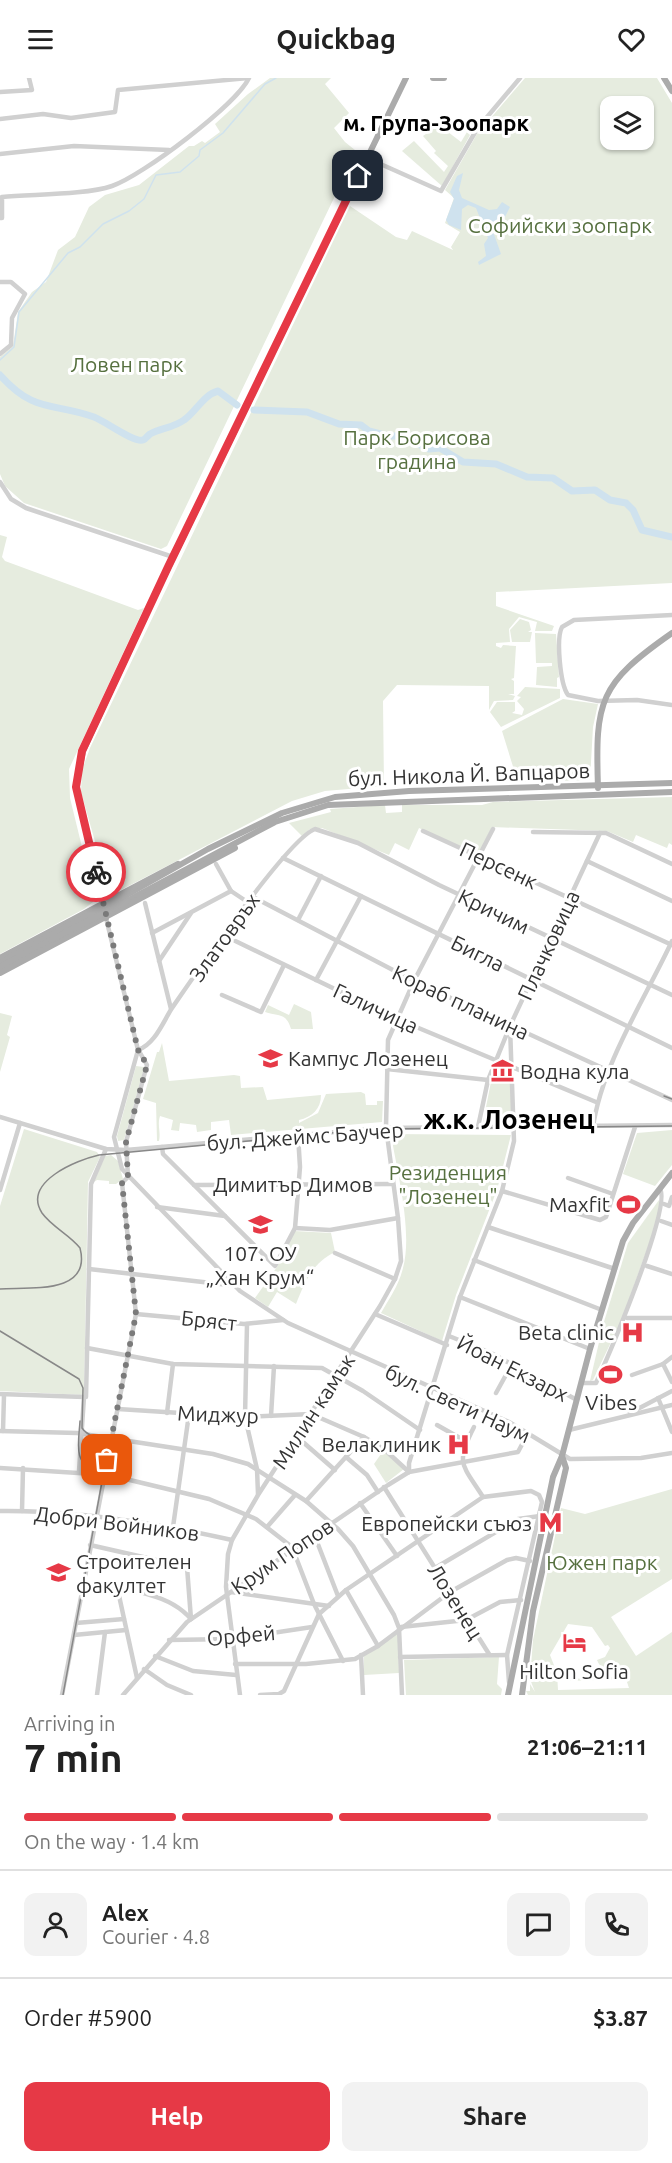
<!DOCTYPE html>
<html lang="en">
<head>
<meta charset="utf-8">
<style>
	:root { --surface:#fff; --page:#f2f2f2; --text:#222; --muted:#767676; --line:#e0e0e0; --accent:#e63946 }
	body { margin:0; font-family:Ubuntu,sans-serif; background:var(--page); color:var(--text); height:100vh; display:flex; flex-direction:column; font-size:22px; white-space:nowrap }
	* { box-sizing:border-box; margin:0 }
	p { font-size:20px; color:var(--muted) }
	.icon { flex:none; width:33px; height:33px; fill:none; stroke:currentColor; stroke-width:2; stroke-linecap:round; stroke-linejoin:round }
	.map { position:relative; height:1617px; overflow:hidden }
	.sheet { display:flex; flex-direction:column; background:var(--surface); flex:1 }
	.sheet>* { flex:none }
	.tools { position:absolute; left:600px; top:18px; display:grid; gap:12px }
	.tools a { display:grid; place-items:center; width:54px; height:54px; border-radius:12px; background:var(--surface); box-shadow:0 2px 4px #0004; font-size:30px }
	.pin { position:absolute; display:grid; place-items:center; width:51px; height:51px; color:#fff; margin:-26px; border-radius:12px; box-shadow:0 3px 9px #0006 }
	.courier { position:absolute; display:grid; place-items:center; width:60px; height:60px; margin:-30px; border:4px solid #e63946; border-radius:50%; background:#fff; color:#222; box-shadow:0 2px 8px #0007 }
	.overview em { font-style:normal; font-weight:700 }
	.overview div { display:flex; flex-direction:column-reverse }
	.overview { display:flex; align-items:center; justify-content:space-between; height:102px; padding:0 24px }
	h1 { font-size:39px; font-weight:700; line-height:45px }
	.bar { display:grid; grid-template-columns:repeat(4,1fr); gap:9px 6px; align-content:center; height:72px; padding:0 24px }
	.bar i { height:8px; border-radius:4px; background:var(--line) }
	.bar .on { background:var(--accent) }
	.bar p { grid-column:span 4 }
	.line { display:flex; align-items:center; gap:15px; padding:0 24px; border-top:2px solid var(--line) }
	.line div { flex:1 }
	.round { display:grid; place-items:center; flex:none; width:63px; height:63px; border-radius:12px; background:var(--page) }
	.action { display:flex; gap:12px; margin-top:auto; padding:12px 24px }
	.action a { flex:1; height:69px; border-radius:12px; background:var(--accent); color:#fff; font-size:24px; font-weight:700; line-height:69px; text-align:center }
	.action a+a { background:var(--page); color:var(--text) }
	header { display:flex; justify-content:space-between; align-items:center; height:78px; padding:0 24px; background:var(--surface); font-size:27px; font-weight:700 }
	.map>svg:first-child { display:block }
	.green { fill:#e6ecdf; fill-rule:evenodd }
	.water { fill:#cfe2ee }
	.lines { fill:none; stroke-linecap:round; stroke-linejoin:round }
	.stream { stroke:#cfe2ee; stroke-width:1.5 }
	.river { stroke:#cfe2ee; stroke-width:7 }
	.minor { stroke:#d0d0d0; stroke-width:4.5 }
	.major { stroke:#ababab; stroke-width:6 }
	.tram { stroke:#888; stroke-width:1.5 }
	.major-bridge { stroke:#ababab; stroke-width:6 }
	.done { stroke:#7a7a7a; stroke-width:6; stroke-dasharray:0 10.8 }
	.route { stroke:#e63946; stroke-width:8 }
	.labels { text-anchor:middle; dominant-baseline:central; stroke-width:6; stroke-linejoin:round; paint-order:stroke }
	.park-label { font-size:21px; fill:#56703f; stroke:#fff }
	.street-label { font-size:21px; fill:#333; stroke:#fff }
	.poi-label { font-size:21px; fill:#333; stroke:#fff; text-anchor:end }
	.neighbourhood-label { font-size:22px; font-weight:bold; fill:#000; stroke:#fff }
	.district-label { font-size:27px; font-weight:bold; fill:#000; stroke:#fff }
</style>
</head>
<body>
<header><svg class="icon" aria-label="menu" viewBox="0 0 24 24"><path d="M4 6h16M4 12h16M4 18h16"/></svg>Quickbag<svg class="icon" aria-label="heart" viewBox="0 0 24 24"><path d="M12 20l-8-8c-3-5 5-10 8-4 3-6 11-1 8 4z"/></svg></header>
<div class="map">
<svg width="672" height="1617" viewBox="0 0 672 1617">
	<rect width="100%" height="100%" fill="#fff"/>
	<g class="green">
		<path d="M270 0H331L325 6 349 35 334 50 345 64 360 76 352 92 346 95 167 468 161 471 24 425 5 408 0 396V279L13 268 18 234 32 214 46 204 58 172 75 159 89 129 105 117 139 107 189 68H194L202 63 205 65 220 54 215 46 248 16Z"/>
		<path d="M525 0H657L672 25V505L496 514V528L554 548 552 553H535L537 544 519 539 509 551 510 564 496 565V568L501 570 503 567 516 568 514 600 511 601 514 603V616H508L515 618 513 622 494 623 489 632V608L397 607 383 623 384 708 325 713 292 723 119 813H109L81 714 82 692 90 670 350 128 396 159 407 162 412 153 453 172 451 169 460 154 445 145 454 120 445 112 477 56ZM610 28H644V62H610Z"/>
		<path d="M439 47 461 64 467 54 470 57 442 108 402 73 414 63 444 94 448 88 434 75 436 73 423 58Z"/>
		<path d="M0 457 7 459 2 479 5 483 138 532 144 530 69 691 70 720 93 814V824L84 831 0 876Z"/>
		<path d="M520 541 529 544 531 552 528 554H532L530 564H512L510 552Z"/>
		<path d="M535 555 556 556 559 599 557 600V609L536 607 537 589 552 588V585H536Z"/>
		<path d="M525 609 560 611V620L501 649 490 634 497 624H515V633L512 635 522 637 524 631 517 623 521 619 517 618Z"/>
		<path d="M563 621 598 626 593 649 590 702 521 704 515 695 502 653Z"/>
		<path d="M672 719V767L669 765 667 770 636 757 633 764 607 753 492 749 478 776 419 750 409 772 395 765 389 777 322 750 310 751 302 758 289 745 331 734 330 731 385 727 386 735 402 734V727H482L493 724Z"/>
		<path d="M294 926 311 934 313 951H291C286 934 279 939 265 934L268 927 289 937Z"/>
		<path d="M0 935 12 938 7 957 10 959 0 994Z"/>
		<path d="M162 965 169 1003 234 997 240 998 241 1010 263 1009 267 1022 321 1017C321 1031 312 1039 299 1042V1045L318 1035 326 1016 361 1014 365 1016 366 1027H377V1023H383L382 1044 231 1057 229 1042 211 1044V1052L197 1054 196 1047 180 1045 179 1053 171 1052 173 1042 160 1038C157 1047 161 1054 159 1063H157L156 1025 143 1021 157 974H159Z"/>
		<path d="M500 987 510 991 512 1044H483L493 994 497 995Z"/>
		<path d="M136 988 144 989 143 994 124 1062 118 1063 117 1058Z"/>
		<path d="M24 1051 97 1074 100 1079 88 1104 84 1317 0 1313V1128Z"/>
		<path d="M672 1052V1087L655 1108 623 1096 637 1055Z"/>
		<path d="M391 1056 511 1057 497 1112 456 1217 442 1263 381 1235C389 1221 399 1207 403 1190 413 1153 397 1094 391 1056Z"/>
		<path d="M111 1077 118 1083 123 1101 116 1106H109V1103L97 1102 94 1104 105 1078Z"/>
		<path d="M659 1122 660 1135 622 1241 593 1302 590 1303 603 1247 628 1165Z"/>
		<path d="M294 1153 331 1155 335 1174C312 1185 305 1204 296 1226L277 1214 268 1229 255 1220 277 1189Z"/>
		<circle cx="94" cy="1376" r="13"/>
		<path d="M383 1373 404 1391 386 1405 374 1386Z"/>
		<path d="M672 1411V1501L611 1539 636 1578 672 1554V1617H528L526 1613H530V1606L535 1614 530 1601 533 1562 561 1430 585 1436ZM568 1546 592 1549 605 1568 608 1567 610 1570 605 1579 597 1582C602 1595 612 1592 624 1592L626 1595 620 1596 619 1599 568 1601 566 1599V1603L626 1601 629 1610 558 1612 557 1595 550 1577Z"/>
		<path d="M395 1555 398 1556 399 1595 364 1597V1578Z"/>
		<path d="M499 1579 497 1606 502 1611 501 1617H406L404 1582Z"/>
	</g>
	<path class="water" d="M463 95 459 112 462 120 489 132 497 131 502 124 510 129 500 149 490 145 501 176 479 187 478 184 486 178 484 166 488 160 476 130 468 127 462 131 461 152 449 147 446 142 454 121 450 114 457 98Z"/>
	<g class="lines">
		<path class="stream" d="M0 282 14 269 19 234 68 175 80 169 103 146 129 133 144 121 156 97 180 94 199 78 200 72 223 55 265 6 276 0"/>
		<g class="river">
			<path d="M0 297C35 336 52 324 94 339 105 343 134 365 143 362 146 361 147 358 150 356 161 350 173 350 184 342 196 334 203 317 218 313L237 327"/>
			<path d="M254 332 307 334 339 346 361 347 369 353 388 358H401L429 371 440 370 463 384 496 386 527 399 553 400 572 413 595 412 610 422 626 425 633 432 642 452 672 459"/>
		</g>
		<g class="minor">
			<path d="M0 14 32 12 29 0"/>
			<path d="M0 41 43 36 71 40 115 34 118 12 248 0"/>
			<path d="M0 76 74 68 169 72"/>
			<path d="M367 80 441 113 477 51 520 0"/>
			<path d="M0 140H2V119C31 116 86 117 112 108 142 98 236 27 249 0"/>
			<path d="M0 204H11L25 216 12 240 11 267 0 276"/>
			<path d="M0 404 11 421 26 430 173 479"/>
			<path d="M672 537 574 542 562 549C556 560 560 606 568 617L598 623 637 622 672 627"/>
			<path d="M423 753 672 867"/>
			<path d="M533 754 606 755 672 786"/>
			<path d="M283 780 672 970"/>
			<path d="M587 783 672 823"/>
			<path d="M216 786 231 813 249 825"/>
			<path d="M253 819 414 903 672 1022"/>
			<path d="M145 825 171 931"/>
			<path d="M106 840 138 972 114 1059 122 1091 240 1213 288 1245 509 1344 570 1381 641 1380 672 1375"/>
			<path d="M298 842 321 798"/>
			<path d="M152 855 231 813"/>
			<path d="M225 858 397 941 596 1024"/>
			<path d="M159 883 191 835"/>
			<path d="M316 902 361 818"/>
			<path d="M222 917 261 934 284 887"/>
			<path d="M138 972C155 966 163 944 172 930 194 898 288 761 315 751L358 765 439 807 672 917"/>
			<path d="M387 991 488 1002"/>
			<path d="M0 1039 106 1071 126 1072 383 1050 672 1047"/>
			<path d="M478 1049 488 1002 510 948 600 755"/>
			<path d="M593 1049C602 986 645 921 672 863"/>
			<path d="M162 1069 163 1076 275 1188 295 1150 300 1089 298 1057"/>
			<path d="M128 1099 126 1064 147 987 139 973"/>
			<path d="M568 1100 613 1116"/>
			<path d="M194 1107 392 1106"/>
			<path d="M0 1112 20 1045"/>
			<path d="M502 1113 600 1142 606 1139 635 1049"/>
			<path d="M664 1126 669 1128 672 1119"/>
			<path d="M157 1129 225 1138"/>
			<path d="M661 1143 672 1147"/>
			<path d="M488 1149 615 1191"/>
			<path d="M295 1150 330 1152 398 1140"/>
			<path d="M335 1175 395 1201"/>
			<path d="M474 1182 602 1232"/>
			<path d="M647 1188 672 1196"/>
			<path d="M89 1191 229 1207 231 1205"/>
			<path d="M460 1219 590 1271"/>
			<path d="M136 1236 244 1246 283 1242"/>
			<path d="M375 1236 447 1267"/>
			<path d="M627 1240H672"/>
			<path d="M247 1246 245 1339 257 1391 258 1416"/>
			<path d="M449 1258 491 1275 577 1322"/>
			<path d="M87 1270 173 1286 322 1290 363 1313 420 1352"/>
			<path d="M663 1286 672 1304"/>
			<path d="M632 1297 663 1286 672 1279"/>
			<path d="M581 1305H596C608 1279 672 1129 660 1111"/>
			<path d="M496 1315 512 1286"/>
			<path d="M0 1316 84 1319"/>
			<path d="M658 1320 672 1354"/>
			<path d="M118 1331 243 1339 311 1336 364 1359 385 1372 409 1394"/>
			<path d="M167 1335 173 1286"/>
			<path d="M630 1335 672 1313"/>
			<path d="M271 1338 274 1288"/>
			<path d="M437 1347 467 1364"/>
			<path d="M474 1349C455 1386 462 1386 483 1419"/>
			<path d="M569 1352 672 1327"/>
			<path d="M0 1353 77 1355 213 1376 248 1386 306 1423 338 1451 353 1468 394 1537 399 1550 402 1617"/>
			<path d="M3 1353 4 1317"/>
			<path d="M296 1358 335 1392"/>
			<path d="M346 1379 367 1397 378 1414"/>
			<path d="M0 1390 109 1397 209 1421 256 1441 292 1469 314 1526 343 1583"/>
			<path d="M79 1393 84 1319H86L91 1106 106 1071"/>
			<path d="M409 1394V1385L460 1219 502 1113 514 1063 510 948"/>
			<path d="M384 1409 489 1576"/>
			<path d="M306 1423 364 1359"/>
			<path d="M360 1425 397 1478"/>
			<path d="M0 1433C78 1432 156 1445 232 1462"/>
			<path d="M22 1433 23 1390"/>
			<path d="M173 1449 189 1336"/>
			<path d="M267 1449 295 1417"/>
			<path d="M314 1456 338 1518"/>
			<path d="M90 1467 187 1489 191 1541"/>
			<path d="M435 1490 518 1441 540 1438"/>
			<path d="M83 1508C119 1512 165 1511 191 1541"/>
			<path d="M346 1512 378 1568"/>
			<path d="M118 1513 137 1600"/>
			<path d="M231 1514 329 1528"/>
			<path d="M76 1545 124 1541"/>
			<path d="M401 1549 466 1542 500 1524 521 1522"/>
			<path d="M74 1557 126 1552"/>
			<path d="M169 1562 232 1561 312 1549"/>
			<path d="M361 1577 363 1617"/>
			<path d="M155 1578 193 1593 236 1597"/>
			<path d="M400 1579 507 1577"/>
			<path d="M235 1586H306L355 1581 378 1568 450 1514 507 1482 516 1480 530 1483"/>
			<path d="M144 1591 167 1607 191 1617"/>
			<path d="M62 1617 136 1236 122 1105 128 1099"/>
			<path d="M97 1617 105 1554"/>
			<path d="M123 1617 187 1544 388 1407 409 1394 518 1374 528 1355"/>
			<path d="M240 1617 226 1509 228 1476 232 1462 258 1417 380 1228 395 1201 401 1183 398 1140 386 1049 388 962 414 903 493 751"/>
			<path d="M260 1617 279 1616 284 1613 319 1536 346 1512 483 1419 531 1413 539 1417 542 1424 507 1577 509 1604"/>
		</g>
		<g class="major">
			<path d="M433 0H444"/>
			<path d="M664 0 672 13"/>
			<path d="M598 710C595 622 599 606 672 555"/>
			<path d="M125 818 208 771 282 735 335 719 409 713 672 705"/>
			<path d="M127 823 275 744 328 727 672 714"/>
			<path d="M106 840 76 709 83 673 157 513 406 0"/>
			<path d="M0 880 178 786"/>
			<path d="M0 885 49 858"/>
			<path d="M0 889 51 862"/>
			<path d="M0 895 235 770"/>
			<path d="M508 1617 553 1399 562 1378 590 1271 623 1163 633 1145 672 1095"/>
			<path d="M522 1617 533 1533 566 1390 562 1378"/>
		</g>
		<g class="tram">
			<path d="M664 1018 672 1021"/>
			<path d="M0 1211C30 1209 92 1217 80 1170 70 1157 52 1149 42 1135 22 1104 77 1082 99 1077L374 1051 672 1048"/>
			<path d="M0 1253 79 1301 83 1310 82 1350C89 1361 103 1358 108 1371L63 1617"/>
			<path d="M80 1343C79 1362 72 1389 97 1390L107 1383"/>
		</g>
		<g class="major-bridge">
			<path d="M49 858 125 818"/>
			<path d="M51 862 127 823"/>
		</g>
	</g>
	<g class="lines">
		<path class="done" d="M96 794 138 972 147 987 126 1064 128 1099 122 1105 136 1236 107 1382"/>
		<path class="route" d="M96 794 76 709 82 673 168 489 358 98"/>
	</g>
	<defs>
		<symbol id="university-bare" viewBox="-9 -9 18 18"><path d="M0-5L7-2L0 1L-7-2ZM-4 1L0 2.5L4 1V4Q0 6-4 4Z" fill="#e63946" stroke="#fff" stroke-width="2.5" paint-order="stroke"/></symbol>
		<symbol id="museum-bare" viewBox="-9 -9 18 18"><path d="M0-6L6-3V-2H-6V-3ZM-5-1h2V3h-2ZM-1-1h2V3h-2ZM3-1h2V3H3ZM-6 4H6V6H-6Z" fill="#e63946" stroke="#fff" stroke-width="2.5" paint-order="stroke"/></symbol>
		<symbol id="stadium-bare" viewBox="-9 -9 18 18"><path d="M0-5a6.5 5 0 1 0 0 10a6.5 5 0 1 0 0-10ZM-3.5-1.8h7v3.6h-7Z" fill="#e63946" stroke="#fff" stroke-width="2.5" paint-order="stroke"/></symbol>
		<symbol id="school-bare" viewBox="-9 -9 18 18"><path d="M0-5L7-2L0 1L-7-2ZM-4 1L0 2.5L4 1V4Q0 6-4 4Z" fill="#e63946" stroke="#fff" stroke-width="2.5" paint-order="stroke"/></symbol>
		<symbol id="hospital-bare" viewBox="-9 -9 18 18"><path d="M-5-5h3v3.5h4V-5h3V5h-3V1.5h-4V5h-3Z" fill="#e63946" stroke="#fff" stroke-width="2.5" paint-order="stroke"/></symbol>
		<symbol id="metro-bare" viewBox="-9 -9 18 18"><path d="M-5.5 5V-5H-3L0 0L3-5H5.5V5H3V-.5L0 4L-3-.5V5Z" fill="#e63946" stroke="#fff" stroke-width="2.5" paint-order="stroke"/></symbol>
		<symbol id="hotel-bare" viewBox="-9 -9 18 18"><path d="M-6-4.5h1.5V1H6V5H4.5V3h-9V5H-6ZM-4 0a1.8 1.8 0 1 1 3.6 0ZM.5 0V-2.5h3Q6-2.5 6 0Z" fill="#e63946" stroke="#fff" stroke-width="2.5" paint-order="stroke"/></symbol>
	</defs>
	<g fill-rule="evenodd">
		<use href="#university-bare" x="254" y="964" width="33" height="33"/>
		<use href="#museum-bare" x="486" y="976" width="33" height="33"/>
		<use href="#stadium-bare" x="612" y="1110" width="33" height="33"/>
		<use href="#school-bare" x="244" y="1130" width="33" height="33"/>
		<use href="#hospital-bare" x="616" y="1238" width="33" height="33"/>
		<use href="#stadium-bare" x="594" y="1280" width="33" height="33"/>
		<use href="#hospital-bare" x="442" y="1350" width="33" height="33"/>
		<use href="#metro-bare" x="534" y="1428" width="33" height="33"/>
		<use href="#university-bare" x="42" y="1478" width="33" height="33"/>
		<use href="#hotel-bare" x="558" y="1548" width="33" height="33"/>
	</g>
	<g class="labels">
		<g class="park-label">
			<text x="560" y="147">Софийски зоопарк</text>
			<text x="127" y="286">Ловен парк</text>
			<text x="417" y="359">Парк Борисова<tspan x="417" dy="24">градина</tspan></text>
			<text x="448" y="1094">Резиденция<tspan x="448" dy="24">"Лозенец"</tspan></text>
			<text x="602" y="1484">Южен парк</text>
		</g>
		<g class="street-label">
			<text transform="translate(469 696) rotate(-2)">бул. Никола Й. Вапцаров</text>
			<text transform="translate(499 787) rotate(25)">Персенк</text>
			<text transform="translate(494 833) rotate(26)">Кричим</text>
			<text transform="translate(224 859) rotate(-54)">Златовръх</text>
			<text transform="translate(548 867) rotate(-65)">Плачковица</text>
			<text transform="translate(478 875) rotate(26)">Бигла</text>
			<text transform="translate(461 924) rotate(25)">Кораб планина</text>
			<text transform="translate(376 930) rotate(25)">Галичица</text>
			<text transform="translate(305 1058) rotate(-4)">бул. Джеймс Баучер</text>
			<text x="293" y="1106">Димитър Димов</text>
			<text transform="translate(209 1242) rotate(6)">Бряст</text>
			<text transform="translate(513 1290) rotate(27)">Йоан Екзарх</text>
			<text transform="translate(458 1325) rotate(25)">бул. Свети Наум</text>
			<text transform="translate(313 1333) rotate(-57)">Милин камък</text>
			<text transform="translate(218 1336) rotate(2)">Миджур</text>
			<text transform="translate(117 1445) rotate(7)">Добри Войников</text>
			<text transform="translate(282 1478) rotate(-34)">Крум Попов</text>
			<text transform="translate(456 1523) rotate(58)">Лозенец</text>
			<text transform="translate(241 1557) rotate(-5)">Орфей</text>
		</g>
		<g class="poi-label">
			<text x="288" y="980" text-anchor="start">Кампус Лозенец</text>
			<text x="520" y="993" text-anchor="start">Водна кула</text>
			<text x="610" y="1126">Maxfit</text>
			<text x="260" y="1175" text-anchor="middle">107. ОУ<tspan x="260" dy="24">„Хан Крум“</tspan></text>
			<text x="614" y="1254">Beta clinic</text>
			<text x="611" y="1324" text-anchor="middle">Vibes</text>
			<text x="441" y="1366">Велаклиник</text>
			<text x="532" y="1445">Европейски съюз</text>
			<text x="76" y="1483" text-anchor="start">Строителен<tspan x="76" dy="24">факултет</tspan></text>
			<text x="574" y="1593" text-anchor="middle">Hilton Sofia</text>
		</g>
		<g class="neighbourhood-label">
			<text x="436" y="44">м. Група-Зоопарк</text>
		</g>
		<g class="district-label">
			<text x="509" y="1041">ж.к. Лозенец</text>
		</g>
	</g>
</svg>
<div class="tools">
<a><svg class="icon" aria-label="layers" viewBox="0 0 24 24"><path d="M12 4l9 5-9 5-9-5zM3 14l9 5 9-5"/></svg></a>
</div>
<div class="pin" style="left:107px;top:1382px;background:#ea580c"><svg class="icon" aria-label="bag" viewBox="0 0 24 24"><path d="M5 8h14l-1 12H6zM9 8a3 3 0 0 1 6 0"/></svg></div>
<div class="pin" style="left:358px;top:98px;background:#1f2937"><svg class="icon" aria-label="home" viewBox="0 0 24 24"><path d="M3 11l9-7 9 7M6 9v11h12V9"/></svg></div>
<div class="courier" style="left:96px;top:794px"><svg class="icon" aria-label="bike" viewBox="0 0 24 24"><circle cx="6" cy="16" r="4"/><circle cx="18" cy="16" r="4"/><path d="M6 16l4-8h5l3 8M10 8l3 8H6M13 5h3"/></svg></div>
</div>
<section class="sheet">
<div class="overview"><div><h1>7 min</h1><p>Arriving in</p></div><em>21:06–21:11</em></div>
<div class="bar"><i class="on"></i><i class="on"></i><i class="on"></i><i></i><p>On the way · 1.4 km</p></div>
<div class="line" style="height:108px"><a class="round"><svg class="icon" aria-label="person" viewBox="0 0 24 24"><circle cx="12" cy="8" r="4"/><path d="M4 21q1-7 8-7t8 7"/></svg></a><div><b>Alex</b><p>Courier · 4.8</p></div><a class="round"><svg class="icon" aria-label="chat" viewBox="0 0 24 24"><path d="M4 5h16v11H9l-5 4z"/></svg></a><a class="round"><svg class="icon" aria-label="phone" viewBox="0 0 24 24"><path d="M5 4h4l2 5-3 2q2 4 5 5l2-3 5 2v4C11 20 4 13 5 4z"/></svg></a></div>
<div class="line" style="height:78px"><div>Order #5900</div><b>$3.87</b></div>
<div class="action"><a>Help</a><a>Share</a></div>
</section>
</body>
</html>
